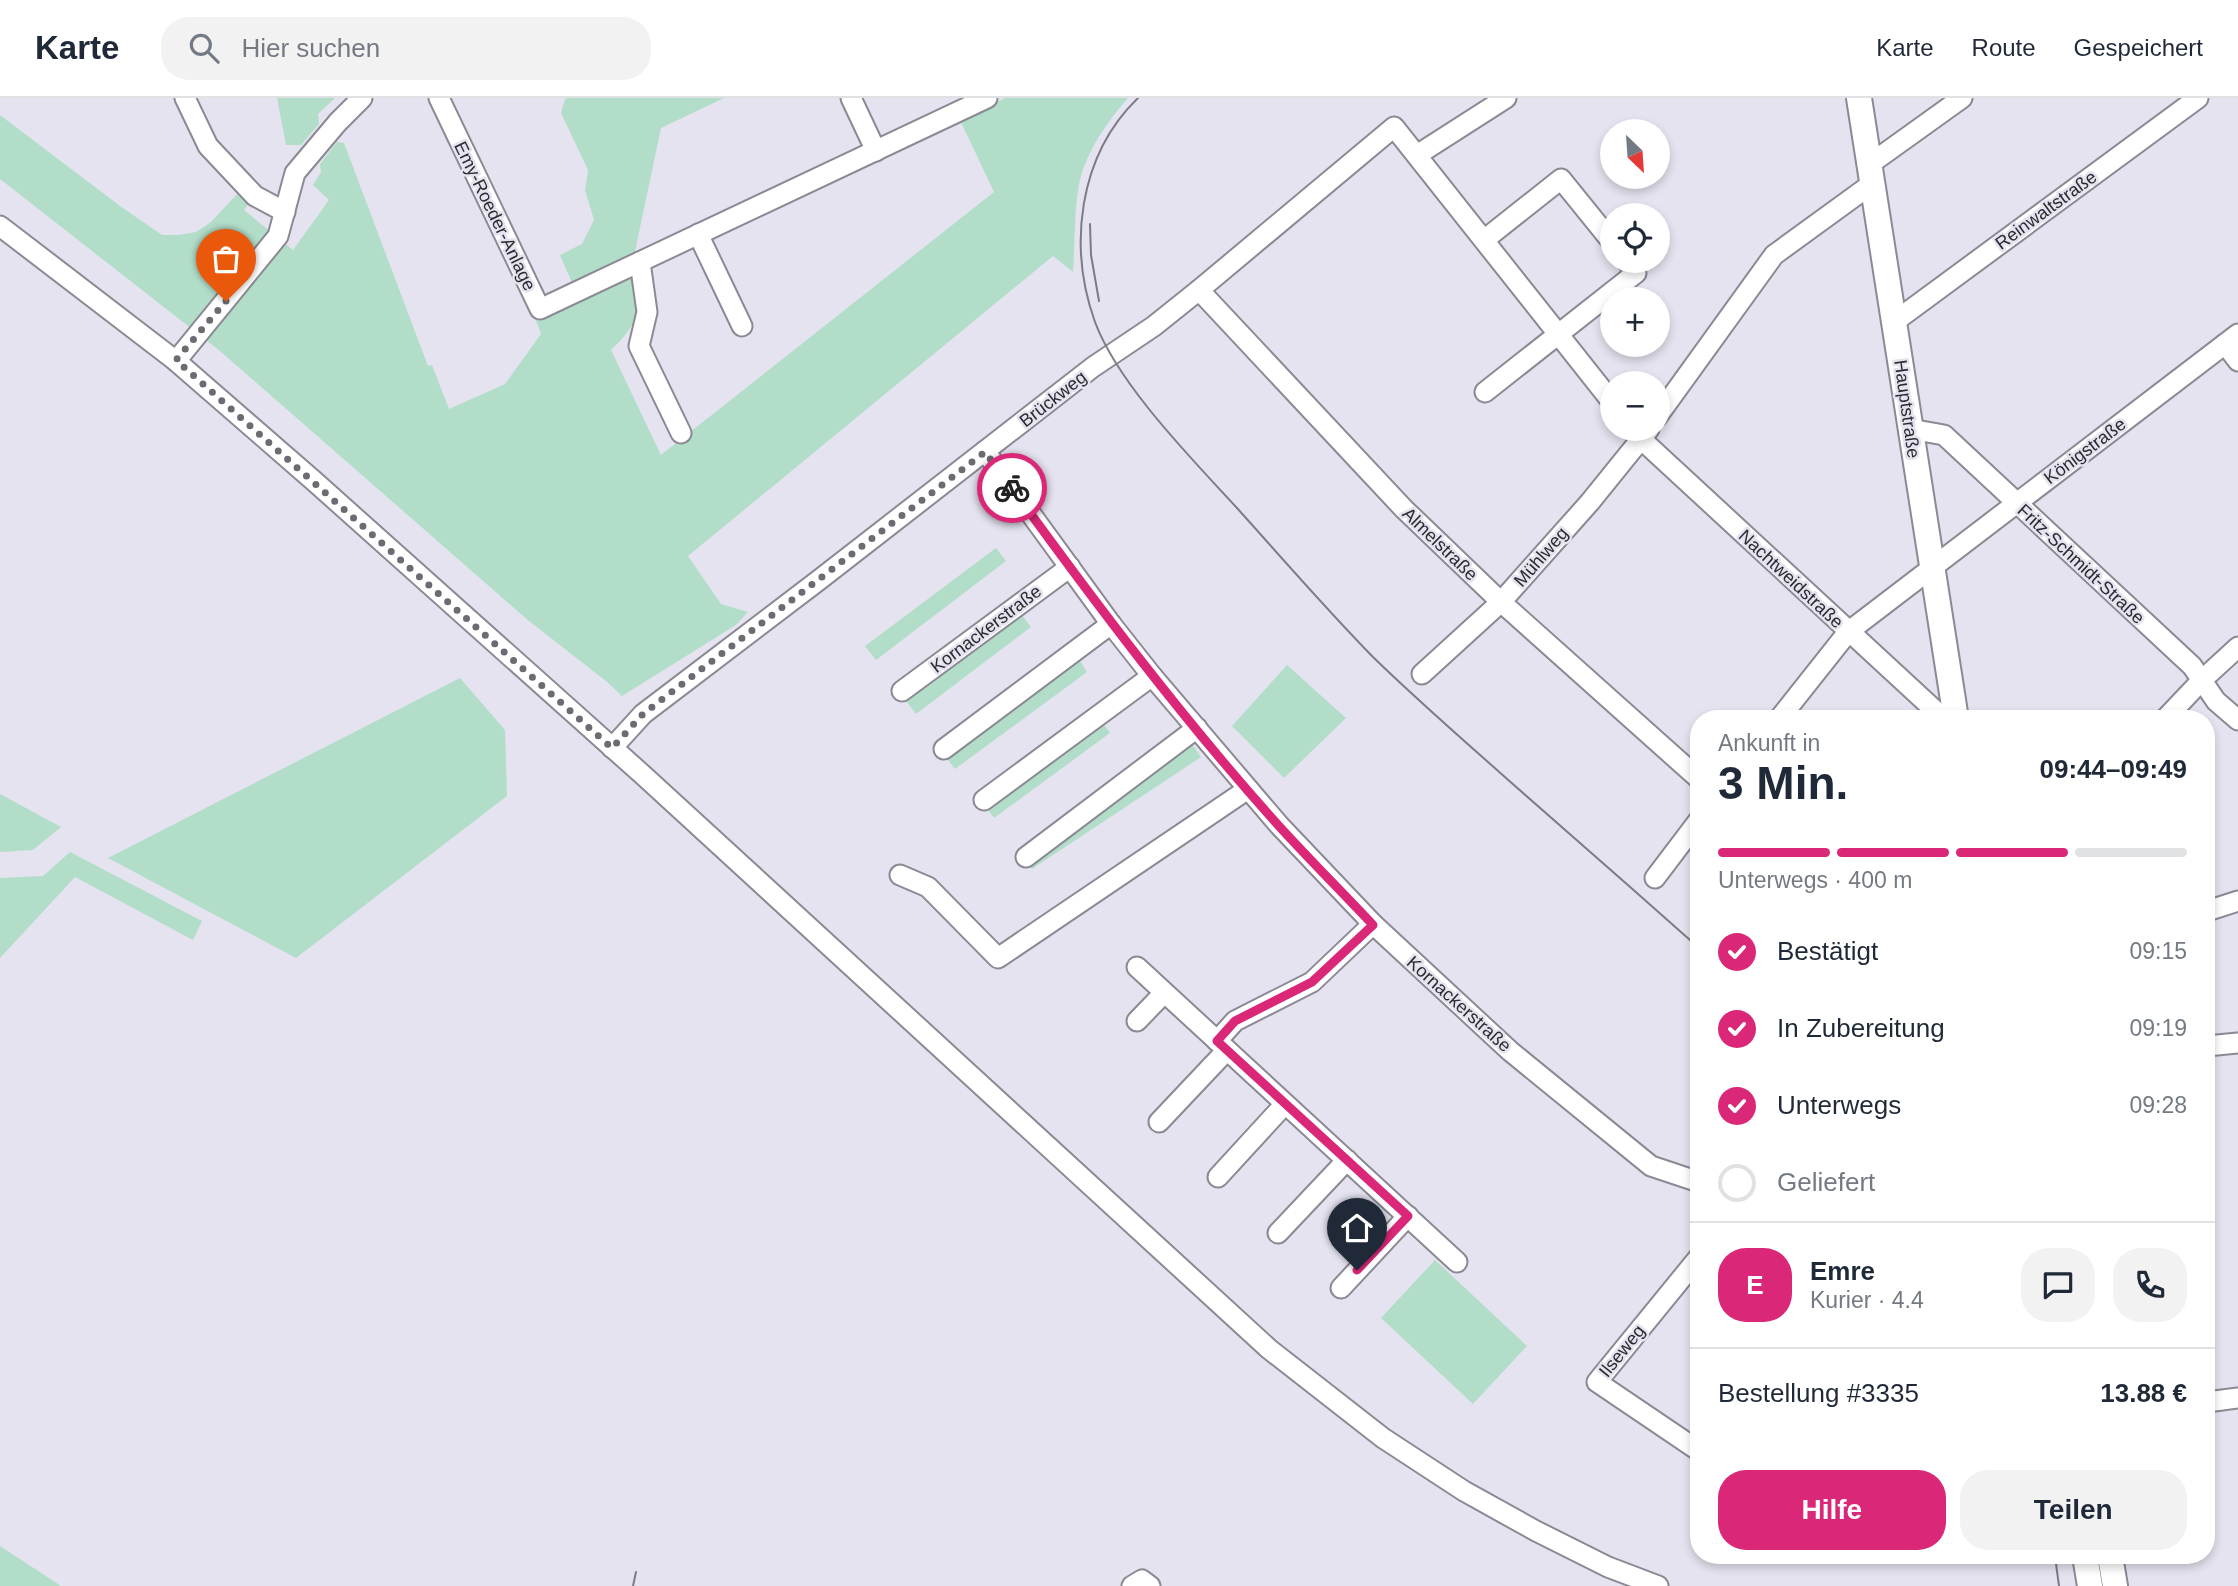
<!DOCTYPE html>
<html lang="de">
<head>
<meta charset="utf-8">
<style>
	:root { --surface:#fff; --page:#f2f2f3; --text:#1f2937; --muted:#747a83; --line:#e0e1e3; --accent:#db2777 }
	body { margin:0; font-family:Helvetica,sans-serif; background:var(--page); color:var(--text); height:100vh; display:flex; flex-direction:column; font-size:26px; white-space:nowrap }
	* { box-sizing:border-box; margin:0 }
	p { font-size:23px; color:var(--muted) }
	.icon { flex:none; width:38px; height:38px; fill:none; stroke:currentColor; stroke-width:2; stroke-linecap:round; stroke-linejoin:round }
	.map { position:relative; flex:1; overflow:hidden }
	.details { position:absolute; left:1690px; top:612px; width:525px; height:854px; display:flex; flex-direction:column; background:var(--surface); border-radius:28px; box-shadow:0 4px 10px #0003 }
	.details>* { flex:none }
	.needle { width:46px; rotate:155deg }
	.fabs { position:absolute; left:1600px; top:21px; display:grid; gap:14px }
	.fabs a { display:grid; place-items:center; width:70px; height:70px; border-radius:50%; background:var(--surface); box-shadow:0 4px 10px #0003; font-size:35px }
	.pin { position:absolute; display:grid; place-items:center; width:60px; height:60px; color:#fff; margin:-72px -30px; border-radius:50% 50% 50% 0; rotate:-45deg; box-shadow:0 0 7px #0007 }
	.pin .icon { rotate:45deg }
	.courier { position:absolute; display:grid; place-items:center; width:70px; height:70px; margin:-35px; border:5px solid #db2777; border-radius:50%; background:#fff; color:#222; box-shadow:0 2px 9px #0007 }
	.summary em { font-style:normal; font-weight:700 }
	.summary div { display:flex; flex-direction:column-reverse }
	.summary { display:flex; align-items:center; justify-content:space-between; height:119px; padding:0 28px }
	h1 { font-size:46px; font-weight:700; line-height:52px }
	.bar { display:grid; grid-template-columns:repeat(4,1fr); gap:10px 7px; align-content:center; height:84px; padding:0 28px }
	.bar i { height:9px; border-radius:5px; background:var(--line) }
	.bar .active { background:var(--accent) }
	.bar p { grid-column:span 4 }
	.line { display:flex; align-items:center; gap:18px; padding:0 28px; border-top:2px solid var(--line) }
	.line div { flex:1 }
	.round { display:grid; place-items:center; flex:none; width:74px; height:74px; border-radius:28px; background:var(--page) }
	ol { padding:0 28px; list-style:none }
	li { display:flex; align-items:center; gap:21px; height:77px }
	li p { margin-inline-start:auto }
	li .icon { padding:7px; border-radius:50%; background:var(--accent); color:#fff; stroke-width:4 }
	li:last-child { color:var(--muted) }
	li i { width:38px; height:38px; border:4px solid var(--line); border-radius:50% }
	.cta { display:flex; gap:14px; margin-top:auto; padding:14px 28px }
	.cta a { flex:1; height:80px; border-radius:28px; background:var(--accent); color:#fff; font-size:28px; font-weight:700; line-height:80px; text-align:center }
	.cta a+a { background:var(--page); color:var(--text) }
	header { display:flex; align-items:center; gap:42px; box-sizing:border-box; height:98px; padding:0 35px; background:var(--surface); border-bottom:2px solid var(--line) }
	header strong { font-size:33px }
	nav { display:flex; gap:38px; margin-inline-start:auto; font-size:24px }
	.search { width:490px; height:63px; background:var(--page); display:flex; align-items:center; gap:18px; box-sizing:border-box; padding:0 24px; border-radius:28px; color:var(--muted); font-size:26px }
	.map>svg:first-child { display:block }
	.green { fill:#b2dec9 }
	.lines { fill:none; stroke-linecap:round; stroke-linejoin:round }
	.minor-casing { stroke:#8b8994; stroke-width:23 }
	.major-casing { stroke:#8b8994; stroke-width:28 }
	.minor { stroke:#fff; stroke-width:19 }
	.major { stroke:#fff; stroke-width:24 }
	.tram { stroke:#7d7b83; stroke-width:2 }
	.done { stroke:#6c6b72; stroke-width:7; stroke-dasharray:0 12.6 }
	.route { stroke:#db2777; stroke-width:9 }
	.labels { text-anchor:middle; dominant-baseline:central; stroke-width:5; stroke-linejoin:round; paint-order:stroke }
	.street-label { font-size:18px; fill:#2b2a2f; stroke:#e5e3ef }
</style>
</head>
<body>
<header>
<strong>Karte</strong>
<div class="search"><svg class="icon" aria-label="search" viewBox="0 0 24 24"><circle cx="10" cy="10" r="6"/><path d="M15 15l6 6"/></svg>Hier suchen</div>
<nav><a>Karte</a><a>Route</a><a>Gespeichert</a></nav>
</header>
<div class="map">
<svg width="2238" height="1488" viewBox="0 0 2238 1488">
	<rect width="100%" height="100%" fill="#e5e3ef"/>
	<g class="green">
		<path d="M277 0H335L318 16 319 26 301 47H286Z"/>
		<path d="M568 0H724L661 30 634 158 573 187 560 157 582 146 594 122 585 92 588 72 561 15 565 1Z"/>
		<path d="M1005 0H1128C1107 24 1086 54 1079 86 1074 113 1075 147 1073 174L1053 158 688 458 721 506 748 514 736 527 622 598 606 583 529 523 220 253 0 81V17L120 108 162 137H179L196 134 211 124 239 94 250 104 244 112 293 152 329 102 313 87 321 74 320 66 337 44 344 45 428 268 432 267 449 311 505 286 541 236 535 220 634 176C640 213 640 225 611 252L661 357 994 94 960 22Z"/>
		<path d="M996 450 1006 463 876 562 865 548Z"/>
		<path d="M1018 512 1031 529 916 616 903 599Z"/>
		<path d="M1078 560 1087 574 955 671 945 658Z"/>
		<path d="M1287 567 1346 620 1284 680 1232 628Z"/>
		<path d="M460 580 505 632 507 698 296 860 108 760Z"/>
		<path d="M1100 621 1110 635 994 720 984 706Z"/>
		<path d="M1192 646 1201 659 1032 771 1027 764Z"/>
		<path d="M0 696 61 729 33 752 0 754Z"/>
		<path d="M70 754 202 823 193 842 75 779 0 860V780L43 778Z"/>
		<path d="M1435 1162 1527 1248 1473 1306 1381 1220Z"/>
		<path d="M0 1448 61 1488H0Z"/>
	</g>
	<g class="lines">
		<defs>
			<g id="minor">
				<path d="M185 0 208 48 255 98 285 114"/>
				<path d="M439 0 540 211 987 0"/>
				<path d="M851 0 876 53"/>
				<path d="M1417 57 1506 0"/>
				<path d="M1870 66 1962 0"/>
				<path d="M0 128 176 263 314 383 643 677 1269 1251 1383 1340 1464 1393 1536 1433 1608 1469 1658 1488"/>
				<path d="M698 136 742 228"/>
				<path d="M1484 142 1561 81 1612 144"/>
				<path d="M640 164 647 214 639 248 681 335"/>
				<path d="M1199 192 1404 411 1501 504 1699 681"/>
				<path d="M1894 224 2198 0"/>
				<path d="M2225 246 2238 263"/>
				<path d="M176 263 278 138 295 75 338 24 362 0"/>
				<path d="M1485 294 1636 175 1627 163"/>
				<path d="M1657 319 1774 157 1873 85"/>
				<path d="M1633 331 1641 341 1941 618H1955"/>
				<path d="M1910 331 1944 337 2192 568 2216 603 2238 622"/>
				<path d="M985 353 1111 526 1152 578 1279 727 1373 826 1510 953 1651 1068 1699 1084"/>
				<path d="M1422 576 1501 504 1590 404 1649 331"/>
				<path d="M902 593 1070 469"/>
				<path d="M1779 621 1848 534 2238 236"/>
				<path d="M2165 621 2202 582 2238 549"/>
				<path d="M612 650 643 616 819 482 1093 269 1154 228 1199 192 1394 29 1612 304"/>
				<path d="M944 651 1111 526"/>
				<path d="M984 702 1152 578"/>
				<path d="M1026 759 1197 630"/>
				<path d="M900 777 928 789 998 860 1248 691"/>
				<path d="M1655 780 1699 722"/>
				<path d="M2207 813 2238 803"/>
				<path d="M1137 869 1457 1164"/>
				<path d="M1137 923 1164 895"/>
				<path d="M1217 943 1235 923 1312 884 1373 826"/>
				<path d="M2207 948 2238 945"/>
				<path d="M1159 1024 1227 952"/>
				<path d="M1218 1079 1285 1006"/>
				<path d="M1278 1135 1347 1062"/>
				<path d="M1699 1159 1597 1284 1699 1353"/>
				<path d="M1341 1190 1408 1118"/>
				<path d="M2207 1304 2238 1300"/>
				<path d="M1132 1488 1142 1482 1150 1488"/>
			</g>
			<g id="major">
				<path d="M1859 0 1956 621"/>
				<path d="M2085 1458 2090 1488"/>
				<path d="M2110 1458 2115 1488"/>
			</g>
		</defs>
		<use href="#minor" class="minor-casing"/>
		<use href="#major" class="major-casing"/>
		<use href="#minor" class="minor"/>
		<use href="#major" class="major"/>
		<g class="tram">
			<path d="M1138 0C1078 58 1068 149 1095 224 1118 286 1192 361 1237 410 1282 460 1326 511 1373 559 1416 601 1461 640 1506 680 1570 736 1635 793 1699 850"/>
			<path d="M1090 126 1091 157 1099 203"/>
			<path d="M2055 1458 2059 1488"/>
			<path d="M633 1488 636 1474"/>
		</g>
	</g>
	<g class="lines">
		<path class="done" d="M226 203 176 262 612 650 643 616 985 354 1012 390"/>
		<path class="route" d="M1012 390C1096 506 1182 620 1278 727 1309 761 1341 793 1373 827L1312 884 1235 923 1217 943 1408 1118 1357 1172"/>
	</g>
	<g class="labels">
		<g class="street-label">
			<text transform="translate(2046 112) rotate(-36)">Reinwaltstraße</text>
			<text transform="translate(495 118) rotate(64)">Emy-Roeder-Anlage</text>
			<text transform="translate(1053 301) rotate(-38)">Brückweg</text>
			<text transform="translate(1907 311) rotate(82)">Hauptstraße</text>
			<text transform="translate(2085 353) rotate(-37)">Königstraße</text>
			<text transform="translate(1440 446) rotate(44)">Almelstraße</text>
			<text transform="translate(1541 459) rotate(-49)">Mühlweg</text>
			<text transform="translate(2081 466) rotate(43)">Fritz-Schmidt-Straße</text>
			<text transform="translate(1791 481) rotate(43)">Nachtweidstraße</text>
			<text transform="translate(986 531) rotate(-37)">Kornackerstraße</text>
			<text transform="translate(1459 906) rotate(42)">Kornackerstraße</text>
			<text transform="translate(1622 1253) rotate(-51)">Ilseweg</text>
		</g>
	</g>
</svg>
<div class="fabs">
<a><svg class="needle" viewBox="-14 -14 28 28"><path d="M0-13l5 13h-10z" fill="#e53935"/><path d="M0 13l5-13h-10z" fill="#747a83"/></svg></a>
<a><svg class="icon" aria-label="locate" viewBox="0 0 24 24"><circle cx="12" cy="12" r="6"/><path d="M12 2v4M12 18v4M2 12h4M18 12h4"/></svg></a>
<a>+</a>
<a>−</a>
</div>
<div class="pin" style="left:226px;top:203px;background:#ea580c"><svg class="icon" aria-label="bag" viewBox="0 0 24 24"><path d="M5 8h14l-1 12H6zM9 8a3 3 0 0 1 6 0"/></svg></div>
<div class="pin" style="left:1357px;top:1172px;background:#1f2937"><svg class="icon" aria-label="home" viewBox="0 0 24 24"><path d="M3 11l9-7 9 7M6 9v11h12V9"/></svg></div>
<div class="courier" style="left:1012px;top:390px"><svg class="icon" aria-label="bike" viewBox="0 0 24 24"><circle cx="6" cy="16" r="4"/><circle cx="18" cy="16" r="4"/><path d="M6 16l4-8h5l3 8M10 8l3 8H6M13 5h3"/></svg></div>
<section class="details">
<div class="summary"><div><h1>3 Min.</h1><p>Ankunft in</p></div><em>09:44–09:49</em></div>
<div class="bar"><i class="active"></i><i class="active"></i><i class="active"></i><i></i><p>Unterwegs · 400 m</p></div>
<ol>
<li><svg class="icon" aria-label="check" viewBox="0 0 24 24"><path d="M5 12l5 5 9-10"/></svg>Bestätigt<p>09:15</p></li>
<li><svg class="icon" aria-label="check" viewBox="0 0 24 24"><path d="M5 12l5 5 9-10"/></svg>In Zubereitung<p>09:19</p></li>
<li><svg class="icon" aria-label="check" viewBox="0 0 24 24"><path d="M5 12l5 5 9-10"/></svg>Unterwegs<p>09:28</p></li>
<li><i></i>Geliefert</li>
</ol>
<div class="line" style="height:126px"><b class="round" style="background:var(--accent);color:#fff">E</b><div><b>Emre</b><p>Kurier · 4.4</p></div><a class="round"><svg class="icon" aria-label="chat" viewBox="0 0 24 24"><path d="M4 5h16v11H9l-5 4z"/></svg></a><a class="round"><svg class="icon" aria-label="phone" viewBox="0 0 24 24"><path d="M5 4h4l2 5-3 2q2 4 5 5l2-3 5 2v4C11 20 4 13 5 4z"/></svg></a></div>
<div class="line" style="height:91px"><div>Bestellung #3335</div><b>13.88 €</b></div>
<div class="cta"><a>Hilfe</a><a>Teilen</a></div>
</section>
</div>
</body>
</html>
